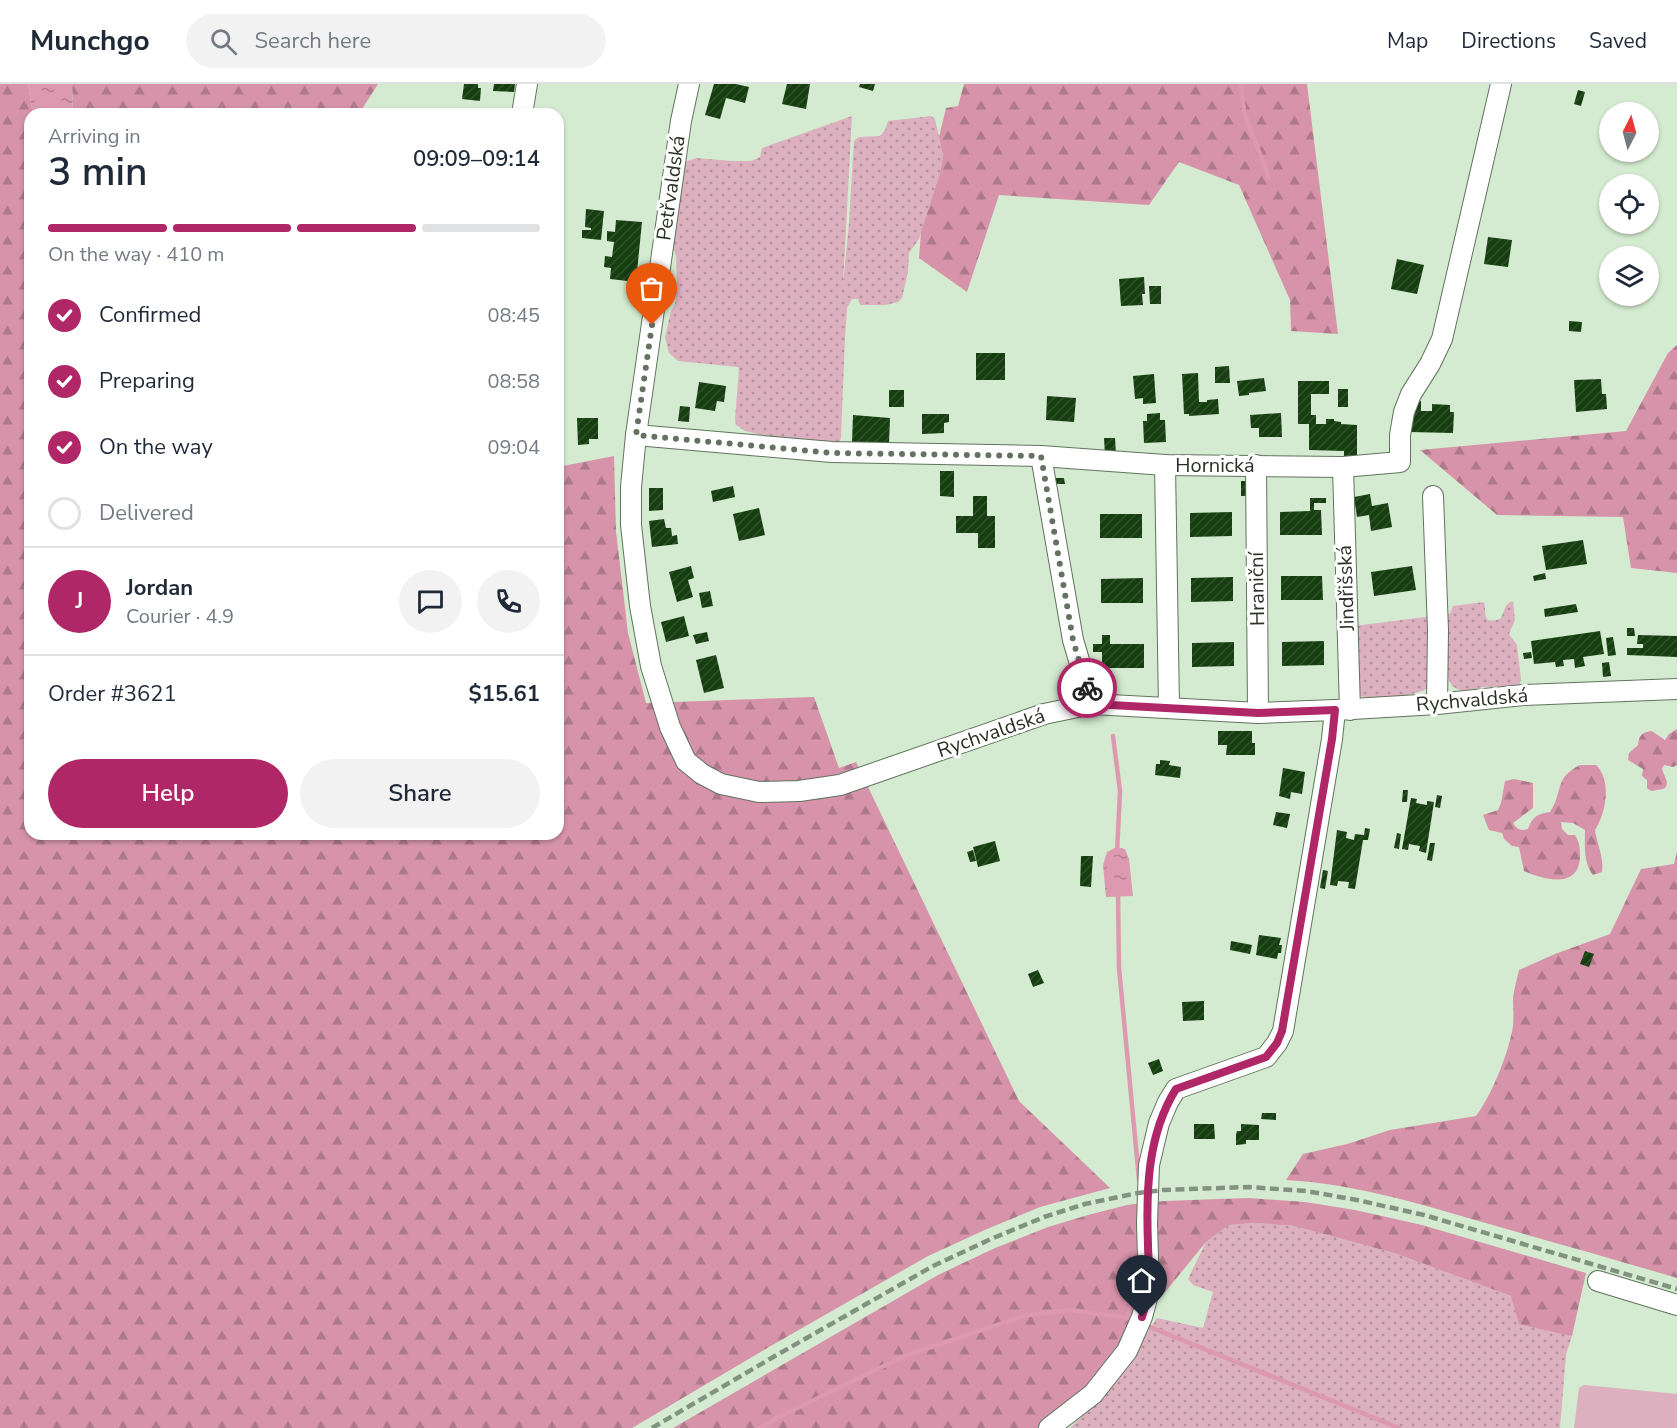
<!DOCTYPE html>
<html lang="en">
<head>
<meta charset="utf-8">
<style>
	:root { --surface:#fff; --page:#f2f2f3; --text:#1f2937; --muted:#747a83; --line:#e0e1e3; --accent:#b02767 }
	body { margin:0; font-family:"Nunito Sans",sans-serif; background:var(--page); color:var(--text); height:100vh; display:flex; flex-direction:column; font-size:22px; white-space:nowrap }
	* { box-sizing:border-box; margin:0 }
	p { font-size:20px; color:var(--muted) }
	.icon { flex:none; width:33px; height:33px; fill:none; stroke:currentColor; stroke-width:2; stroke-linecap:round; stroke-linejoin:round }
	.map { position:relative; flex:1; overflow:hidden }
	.panel { position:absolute; left:24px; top:24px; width:540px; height:732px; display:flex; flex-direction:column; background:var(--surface); border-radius:18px; box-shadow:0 2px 4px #0004 }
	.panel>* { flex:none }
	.needle { width:39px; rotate:6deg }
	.controls { position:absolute; left:1599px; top:18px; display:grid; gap:12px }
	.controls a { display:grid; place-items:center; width:60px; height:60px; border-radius:50%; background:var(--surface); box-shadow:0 2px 4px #0004; font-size:30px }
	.pin { position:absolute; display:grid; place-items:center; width:51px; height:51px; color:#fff; margin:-62px -26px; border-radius:50% 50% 50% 0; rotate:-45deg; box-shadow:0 0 6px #0007 }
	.pin .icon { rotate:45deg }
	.courier { position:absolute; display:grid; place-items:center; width:60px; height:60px; margin:-30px; border:4px solid #b02767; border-radius:50%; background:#fff; color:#222; box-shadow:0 2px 8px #0007 }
	.headline em { font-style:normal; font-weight:600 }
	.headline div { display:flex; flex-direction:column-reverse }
	.headline { display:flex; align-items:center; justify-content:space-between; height:102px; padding:0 24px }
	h1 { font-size:39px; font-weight:600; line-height:45px }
	.bar { display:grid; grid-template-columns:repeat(4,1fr); gap:9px 6px; align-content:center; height:72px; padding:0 24px }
	.bar i { height:8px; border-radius:4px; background:var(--line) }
	.bar .active { background:var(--accent) }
	.bar p { grid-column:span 4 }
	.line { display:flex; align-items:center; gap:15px; padding:0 24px; border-top:2px solid var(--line) }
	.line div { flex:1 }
	.round { display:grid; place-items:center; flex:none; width:63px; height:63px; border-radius:32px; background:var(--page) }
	ol { padding:0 24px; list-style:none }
	li { display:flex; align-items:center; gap:18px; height:66px }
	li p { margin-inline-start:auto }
	li .icon { padding:6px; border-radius:50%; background:var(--accent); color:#fff; stroke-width:4 }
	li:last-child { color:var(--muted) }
	li i { width:33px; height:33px; border:3px solid var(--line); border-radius:50% }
	.action { display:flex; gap:12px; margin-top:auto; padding:12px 24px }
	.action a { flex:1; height:69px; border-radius:36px; background:var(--accent); color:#fff; font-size:24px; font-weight:600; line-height:69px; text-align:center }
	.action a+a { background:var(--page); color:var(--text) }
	header { display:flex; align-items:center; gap:36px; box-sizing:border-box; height:84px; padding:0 30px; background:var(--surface); border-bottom:2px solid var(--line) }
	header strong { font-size:28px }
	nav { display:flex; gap:33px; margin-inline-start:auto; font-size:21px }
	.search { width:420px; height:54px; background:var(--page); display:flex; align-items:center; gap:15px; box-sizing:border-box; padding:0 21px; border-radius:33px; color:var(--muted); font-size:22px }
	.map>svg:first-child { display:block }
	.grass { fill:url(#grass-dots) }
	.forest { fill:url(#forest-firs) }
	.pitch { fill:#dcb0be }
	.water { fill:url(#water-ripples) }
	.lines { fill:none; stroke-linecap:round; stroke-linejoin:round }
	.stream { stroke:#dc99af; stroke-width:4.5 }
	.building { fill:url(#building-hatch) }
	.minor-casing { stroke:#60745d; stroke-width:22 }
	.minor { stroke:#fff; stroke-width:20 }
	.rail { stroke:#839280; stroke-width:4.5; stroke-dasharray:9 4.5; stroke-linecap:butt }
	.done { stroke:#657262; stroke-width:6; stroke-dasharray:0 10.8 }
	.route { stroke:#b02767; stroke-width:8 }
	.labels { text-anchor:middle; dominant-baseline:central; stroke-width:6; stroke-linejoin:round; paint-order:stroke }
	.street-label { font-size:20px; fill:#293127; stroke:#fff }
</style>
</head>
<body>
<header>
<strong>Munchgo</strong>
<div class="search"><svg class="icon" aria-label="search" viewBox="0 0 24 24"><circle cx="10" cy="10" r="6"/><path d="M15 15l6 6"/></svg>Search here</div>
<nav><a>Map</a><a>Directions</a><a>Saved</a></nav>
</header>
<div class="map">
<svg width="1677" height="1344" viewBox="0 0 1677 1344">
	<defs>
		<pattern id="grass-dots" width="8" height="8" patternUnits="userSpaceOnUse" patternTransform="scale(1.5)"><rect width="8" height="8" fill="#dcb0be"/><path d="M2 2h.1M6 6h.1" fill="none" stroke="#b2909a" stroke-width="1.8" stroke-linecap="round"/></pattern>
		<pattern id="forest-firs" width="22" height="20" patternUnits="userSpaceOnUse" patternTransform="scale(1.5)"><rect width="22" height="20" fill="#d693aa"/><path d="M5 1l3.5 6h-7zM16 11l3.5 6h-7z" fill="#ae798a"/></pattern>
		<pattern id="water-ripples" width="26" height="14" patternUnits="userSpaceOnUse" patternTransform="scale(1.5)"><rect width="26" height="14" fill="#dc99af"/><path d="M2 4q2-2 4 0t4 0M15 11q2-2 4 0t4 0" fill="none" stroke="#b27d8e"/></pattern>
		<pattern id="building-hatch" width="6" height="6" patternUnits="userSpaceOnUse" patternTransform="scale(1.5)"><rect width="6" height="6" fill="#163e11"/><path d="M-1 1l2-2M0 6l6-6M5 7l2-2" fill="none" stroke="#2f522b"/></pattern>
	</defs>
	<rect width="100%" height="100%" fill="#d5ebd1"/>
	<g class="grass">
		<path d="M852 32 843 200 849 139 854 57 859 53 880 52 885 46 888 37 931 32 935 35 943 72 940 89 919 155 909 169 908 188 902 214 898 218 886 221H860L858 215H852L847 224 845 253 841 353 839 361 781 358 766 352 745 347 736 341 735 335 739 285 738 283 678 277 669 269 665 253 671 227 675 220 677 206 676 171 672 163 681 83 685 78 696 74 732 77H751L760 73 762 64Z"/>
		<path d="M1513 517 1515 536 1509 550 1517 561 1521 595 1519 602 1483 603 1465 607 1459 606 1452 602 1445 588 1444 532 1450 529 1453 522 1484 518C1487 529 1481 541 1500 535 1505 528 1504 519 1513 517Z"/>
		<path d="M1433 532 1428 604C1414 613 1372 617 1357 611L1354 542Z"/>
		<path d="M1255 1139 1294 1142 1394 1169 1511 1212 1548 1245 1572 1252 1566 1271 1560 1344H1070L1110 1305 1157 1234 1203 1244 1213 1208 1193 1201 1188 1195 1206 1158 1229 1141Z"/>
	</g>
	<g class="forest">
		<path d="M0 0H28L33 30H30V750H558V383L614 372 616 447 628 549 646 619 814 613 839 684 856 678 1019 1017 1110 1104 1040 1123 987 1145 928 1172 769 1263 632 1344H0Z"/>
		<path d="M72 0H378L359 30H73Z"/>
		<path d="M964 0H1307L1338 250 1291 247 1290 216 1239 101 1179 78 1149 121 999 111 967 208 919 174 921 148 940 89 943 72 939 53 946 24 958 22Z"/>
		<path d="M1677 261V489L1631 484 1623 433 1497 431 1420 366 1626 347 1668 269Z"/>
		<path d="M1677 645V681L1673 683 1664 681 1662 685 1667 698 1666 703 1663 705 1651 707 1647 704V696L1642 692 1643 685 1628 676 1629 669 1638 661C1639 651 1642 648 1652 647L1665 656 1669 650Z"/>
		<path d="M1580 681H1596C1612 696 1606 729 1595 746 1597 761 1604 772 1602 788L1593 791C1583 778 1585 762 1585 746L1573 739 1561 738 1562 745 1568 751H1575C1580 759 1580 765 1580 774 1578 805 1544 796 1524 787L1519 763 1512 762 1504 755 1502 749 1489 746 1483 731 1498 726 1501 719 1505 697 1514 695 1533 699V724L1513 739C1517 746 1521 747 1528 745 1532 733 1537 730 1550 728 1564 707 1553 695 1580 681Z"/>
		<path d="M1677 768V1194C1617 1176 1556 1159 1496 1142 1427 1122 1358 1100 1286 1096L1303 1070 1347 1060 1390 1046 1476 1032C1492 1011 1509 968 1513 942 1514 932 1513 923 1513 914 1514 905 1517 895 1519 886L1555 870 1610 850 1641 785 1674 780Z"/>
		<path d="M1248 1114 1305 1118 1355 1126 1422 1141 1586 1189 1572 1252 1519 1240 1511 1212 1394 1169 1294 1142 1255 1139 1229 1141 1206 1158 1054 1344H673L938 1191 995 1164 1048 1143 1088 1131 1127 1121 1164 1117Z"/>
	</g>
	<path class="pitch" d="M1584 1301 1677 1310V1344H1574L1579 1304Z"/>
	<g class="water">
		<path d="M28 0H72L73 30H33Z"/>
		<path d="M1117 763 1125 765 1129 775 1133 812 1106 813 1103 781 1107 768Z"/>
	</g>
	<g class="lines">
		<g class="stream">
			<path d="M1241 0 1244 28 1269 94"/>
			<path d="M1113 652 1120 707 1117 769"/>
			<path d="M1118 807 1119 884 1139 1095"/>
			<path d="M1135 1236 1128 1234 1139 1166"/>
			<path d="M1145 1241 1399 1344"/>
			<path d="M760 1344 777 1334 904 1272 1027 1231 1070 1226 1128 1234"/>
		</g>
	</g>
	<g class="building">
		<path d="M464 0H478V4H481L480 17 462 15Z"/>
		<path d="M494 0H515L514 8 493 7Z"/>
		<path d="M714 0H736L749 3 745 19 726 14 720 35 705 31Z"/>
		<path d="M787 0H810L806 25 782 20Z"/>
		<path d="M860 0H875L873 7 859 3Z"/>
		<path d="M1578 6 1585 8 1581 22 1574 20Z"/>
		<path d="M586 125 604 127 601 156 582 154V146H591V144L585 143Z"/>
		<path d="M616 136 642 138 636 198 610 195 611 184 604 183 605 172 612 173 614 158 607 157V147L615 148Z"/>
		<path d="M1488 153 1512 156 1508 183 1484 180Z"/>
		<path d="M1397 175 1424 181 1417 210 1391 205Z"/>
		<path d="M1144 193 1145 210H1142L1143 221 1121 222 1119 195Z"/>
		<path d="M1149 202H1161V220H1150Z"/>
		<path d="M1569 237 1582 238 1581 248 1569 247Z"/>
		<rect x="976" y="269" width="29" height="27"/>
		<path d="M1229 282 1230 299H1215V283Z"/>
		<path d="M1198 289 1199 318H1207V316L1218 315 1219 330 1189 332V330H1184L1182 290Z"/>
		<path d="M1154 290 1156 319 1143 320V314L1135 315 1133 292Z"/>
		<path d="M1264 294 1266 307 1249 309V311L1239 312 1237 297Z"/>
		<path d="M1601 295 1602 310H1606L1607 325 1576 328 1574 296Z"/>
		<path d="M1298 297H1329V310H1311V331H1316V340H1326V335H1334V337L1341 338V340L1357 341V374L1344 375V367L1309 366V340H1298Z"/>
		<path d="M699 298 726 302 724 318 717 317 715 327 695 324Z"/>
		<rect x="1338" y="305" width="10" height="18"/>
		<rect x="889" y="306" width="15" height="17"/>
		<path d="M1047 312 1076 314 1074 338 1046 336Z"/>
		<path d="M1413 316 1421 317V327H1432V320L1450 321V328H1454L1453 349 1409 348Z"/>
		<path d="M680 322 690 323 689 338 678 337Z"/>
		<path d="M1160 329V336H1165L1166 358 1144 359 1143 337H1147V330Z"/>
		<path d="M1281 329 1282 353H1259V344H1251L1250 331Z"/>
		<path d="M922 330H949V338L944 339V349L922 350Z"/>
		<path d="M853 331 890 334 889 359 852 358Z"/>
		<rect x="558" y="334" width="4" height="16"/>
		<path d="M577 334H598V355H589V360L578 361Z"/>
		<path d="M1104 354H1115L1116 371H1105Z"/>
		<path d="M940 387H954V413L940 412Z"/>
		<path d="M1055 394H1064L1065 400H1055Z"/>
		<rect x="1241" y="397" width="9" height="15"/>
		<path d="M733 402 735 413 713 418 711 407Z"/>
		<path d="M649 404H663V426L649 427Z"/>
		<path d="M1370 410 1372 422 1388 419 1392 443 1371 447 1369 431 1357 433 1354 413Z"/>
		<path d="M973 412H987V432H995V464H978V449H956V432H973Z"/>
		<path d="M1310 414H1326V419H1314V426H1321L1322 451H1280V428L1310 427Z"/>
		<path d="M759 424 765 451 739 457 733 430Z"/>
		<path d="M1232 428V452L1190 453V429Z"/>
		<rect x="1100" y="430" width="42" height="24"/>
		<path d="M664 435 666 444H671L672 452 677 451 678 460 652 463 649 437Z"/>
		<path d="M1583 456 1587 480 1546 486 1542 462Z"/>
		<path d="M691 482 694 494 688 496 693 513 677 518 669 488Z"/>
		<path d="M1412 482 1416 506 1374 512 1371 488Z"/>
		<path d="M1545 489 1546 495 1534 497 1533 492Z"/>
		<path d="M1281 492H1322L1323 516H1281Z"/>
		<path d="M1233 493V517L1191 518V494Z"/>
		<path d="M1143 494V519H1101V495Z"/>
		<path d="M710 507 713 522 702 524 699 509Z"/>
		<path d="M1576 520 1578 528 1545 533 1544 525Z"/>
		<path d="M684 532 689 552 666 558 661 538Z"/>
		<path d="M1627 544H1634L1635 552H1627Z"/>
		<path d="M1600 547 1604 570 1583 573 1585 582 1575 584 1574 575 1563 576 1564 582 1556 583 1555 578 1534 580 1531 557Z"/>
		<path d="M707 548 709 557 696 560 693 551Z"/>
		<path d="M1102 551H1110V560H1144V584H1102V568H1093V560H1102Z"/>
		<path d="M1638 551 1677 552V573L1627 571V564H1643V560H1637Z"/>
		<path d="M1613 553 1616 571 1608 572 1606 554Z"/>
		<path d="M1324 557V581L1282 582V558Z"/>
		<path d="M1234 558V582L1192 583V559Z"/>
		<path d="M1531 568 1532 574 1524 575 1523 569Z"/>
		<path d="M716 571 724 604 704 609 696 576Z"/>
		<path d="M1609 578 1611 592 1603 593 1602 579Z"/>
		<path d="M1218 647H1252V659H1255V671H1226L1227 661H1218Z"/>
		<path d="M1160 676 1170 677 1169 681 1181 683 1180 694 1155 691 1156 680H1160Z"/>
		<path d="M1283 684 1305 688 1302 710 1291 708 1290 715 1279 712Z"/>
		<path d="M1403 706H1408L1407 718H1402Z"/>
		<path d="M1437 711 1442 712 1440 724 1435 723Z"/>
		<path d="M1411 714 1417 715 1416 719 1427 721V717L1434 718 1426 769 1419 767 1420 762 1409 760 1408 766 1402 765Z"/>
		<path d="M1276 728 1290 730 1287 744 1273 741Z"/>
		<path d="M1365 744 1370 745 1368 756H1363L1355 805 1348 804 1349 798 1338 797 1337 802 1330 801 1337 746 1347 748 1346 754 1354 756 1355 750 1364 751Z"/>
		<path d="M1397 749 1401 750 1399 765 1394 764Z"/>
		<path d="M995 757 1000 777 978 783 973 763Z"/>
		<path d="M1430 759H1435L1432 777 1427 776Z"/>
		<path d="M973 766 976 777 970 778 967 768Z"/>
		<path d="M1081 772H1093L1091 803 1080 802Z"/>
		<path d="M1323 786 1328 787 1325 805 1320 804Z"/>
		<path d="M1259 851 1281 854 1279 861H1282L1281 869H1278L1277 875 1256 871Z"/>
		<path d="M1231 857 1252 861 1250 870 1230 866Z"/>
		<path d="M1585 867 1594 870 1589 883 1580 880Z"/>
		<path d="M1038 886 1044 899 1033 903 1028 890Z"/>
		<path d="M1204 917V936L1183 937 1182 918Z"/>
		<path d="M1159 975 1163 987 1153 991 1148 979Z"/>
		<path d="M1262 1029H1276V1036L1261 1035Z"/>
		<path d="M1194 1040H1214L1215 1055H1194Z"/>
		<path d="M1241 1040 1259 1041V1056H1246V1060L1236 1061V1050L1237 1047H1241Z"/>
	</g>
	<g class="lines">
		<defs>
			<g id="minor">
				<path d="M689 0 681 37 636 351 631 403V441L640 522 651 582 670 643 686 677 702 690 721 700 759 708 799 707 840 701 1044 630 1092 620 1258 629 1335 626 1437 620 1523 611 1677 605"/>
				<path d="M522 30 527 0"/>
				<path d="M636 351 832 368 1041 372 1165 381 1343 383 1400 378V351L1404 328 1411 310 1430 280 1442 255 1501 0"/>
				<path d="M1041 372 1073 556 1092 620"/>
				<path d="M1165 381 1169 623"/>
				<path d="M1256 381 1258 629"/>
				<path d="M1343 383 1350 626"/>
				<path d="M1433 412 1438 546 1437 620"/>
				<path d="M1598 1197 1677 1221"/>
				<path d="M1049 1344 1093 1310 1127 1267 1142 1233 1149 1207 1147 1139 1149 1081 1159 1039 1168 1018 1176 1005 1266 973 1277 959 1283 947 1332 655 1335 626"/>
			</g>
		</defs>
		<use href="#minor" class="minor-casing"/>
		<use href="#minor" class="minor"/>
		<path class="rail" d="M652 1344 775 1272 933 1182 991 1155 1044 1133 1085 1120 1138 1109 1163 1106 1248 1103 1306 1107 1357 1116 1424 1131 1677 1205"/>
	</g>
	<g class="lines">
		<path class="done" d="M652 241 636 351 832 369 1041 372 1073 556 1087 604"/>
		<path class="route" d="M1087 604 1092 620 1258 629 1335 626 1332 655 1282 947 1277 959 1266 973 1176 1005C1147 1051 1146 1108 1148 1161 1148 1176 1151 1192 1149 1207 1148 1216 1144 1225 1142 1233"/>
	</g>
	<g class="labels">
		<g class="street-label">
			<text transform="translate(671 104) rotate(-82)">Petřvaldská</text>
			<text x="1215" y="381">Hornická</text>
			<text transform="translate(1346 504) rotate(-92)">Jindřišská</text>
			<text transform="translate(1257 505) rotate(-91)">Hraniční</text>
			<text transform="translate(1472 616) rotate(-5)">Rychvaldská</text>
			<text transform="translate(991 649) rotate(-19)">Rychvaldská</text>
		</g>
	</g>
</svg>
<div class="controls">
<a><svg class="needle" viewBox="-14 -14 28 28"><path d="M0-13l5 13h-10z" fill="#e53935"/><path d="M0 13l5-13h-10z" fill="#747a83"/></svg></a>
<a><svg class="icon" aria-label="locate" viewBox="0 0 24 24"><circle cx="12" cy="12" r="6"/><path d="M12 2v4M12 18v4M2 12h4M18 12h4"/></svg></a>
<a><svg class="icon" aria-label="layers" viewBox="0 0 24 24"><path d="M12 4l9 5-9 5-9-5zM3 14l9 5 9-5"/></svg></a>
</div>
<div class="pin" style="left:652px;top:241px;background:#ea580c"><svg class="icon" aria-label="bag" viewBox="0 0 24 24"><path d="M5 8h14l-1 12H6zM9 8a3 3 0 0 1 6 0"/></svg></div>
<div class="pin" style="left:1142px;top:1233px;background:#1f2937"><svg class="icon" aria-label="home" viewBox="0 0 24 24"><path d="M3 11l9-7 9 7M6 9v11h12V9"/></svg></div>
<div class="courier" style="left:1087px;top:604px"><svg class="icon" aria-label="bike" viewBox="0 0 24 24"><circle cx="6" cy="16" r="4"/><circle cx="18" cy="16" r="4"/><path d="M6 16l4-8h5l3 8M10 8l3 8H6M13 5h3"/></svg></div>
<section class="panel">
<div class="headline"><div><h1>3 min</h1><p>Arriving in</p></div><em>09:09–09:14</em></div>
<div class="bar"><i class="active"></i><i class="active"></i><i class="active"></i><i></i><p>On the way · 410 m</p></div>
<ol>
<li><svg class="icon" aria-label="check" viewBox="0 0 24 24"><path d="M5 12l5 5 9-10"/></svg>Confirmed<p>08:45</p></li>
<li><svg class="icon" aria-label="check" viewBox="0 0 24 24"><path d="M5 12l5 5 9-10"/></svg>Preparing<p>08:58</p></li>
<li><svg class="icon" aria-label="check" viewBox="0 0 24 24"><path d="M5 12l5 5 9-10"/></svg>On the way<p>09:04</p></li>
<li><i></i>Delivered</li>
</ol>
<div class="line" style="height:108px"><b class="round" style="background:var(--accent);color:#fff">J</b><div><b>Jordan</b><p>Courier · 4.9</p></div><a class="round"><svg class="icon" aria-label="chat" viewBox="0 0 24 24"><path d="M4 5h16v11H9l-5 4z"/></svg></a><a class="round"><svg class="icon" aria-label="phone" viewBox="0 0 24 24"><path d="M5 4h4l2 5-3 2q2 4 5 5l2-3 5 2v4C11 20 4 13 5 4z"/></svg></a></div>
<div class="line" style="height:78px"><div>Order #3621</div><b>$15.61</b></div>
<div class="action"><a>Help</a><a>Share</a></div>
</section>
</div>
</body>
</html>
